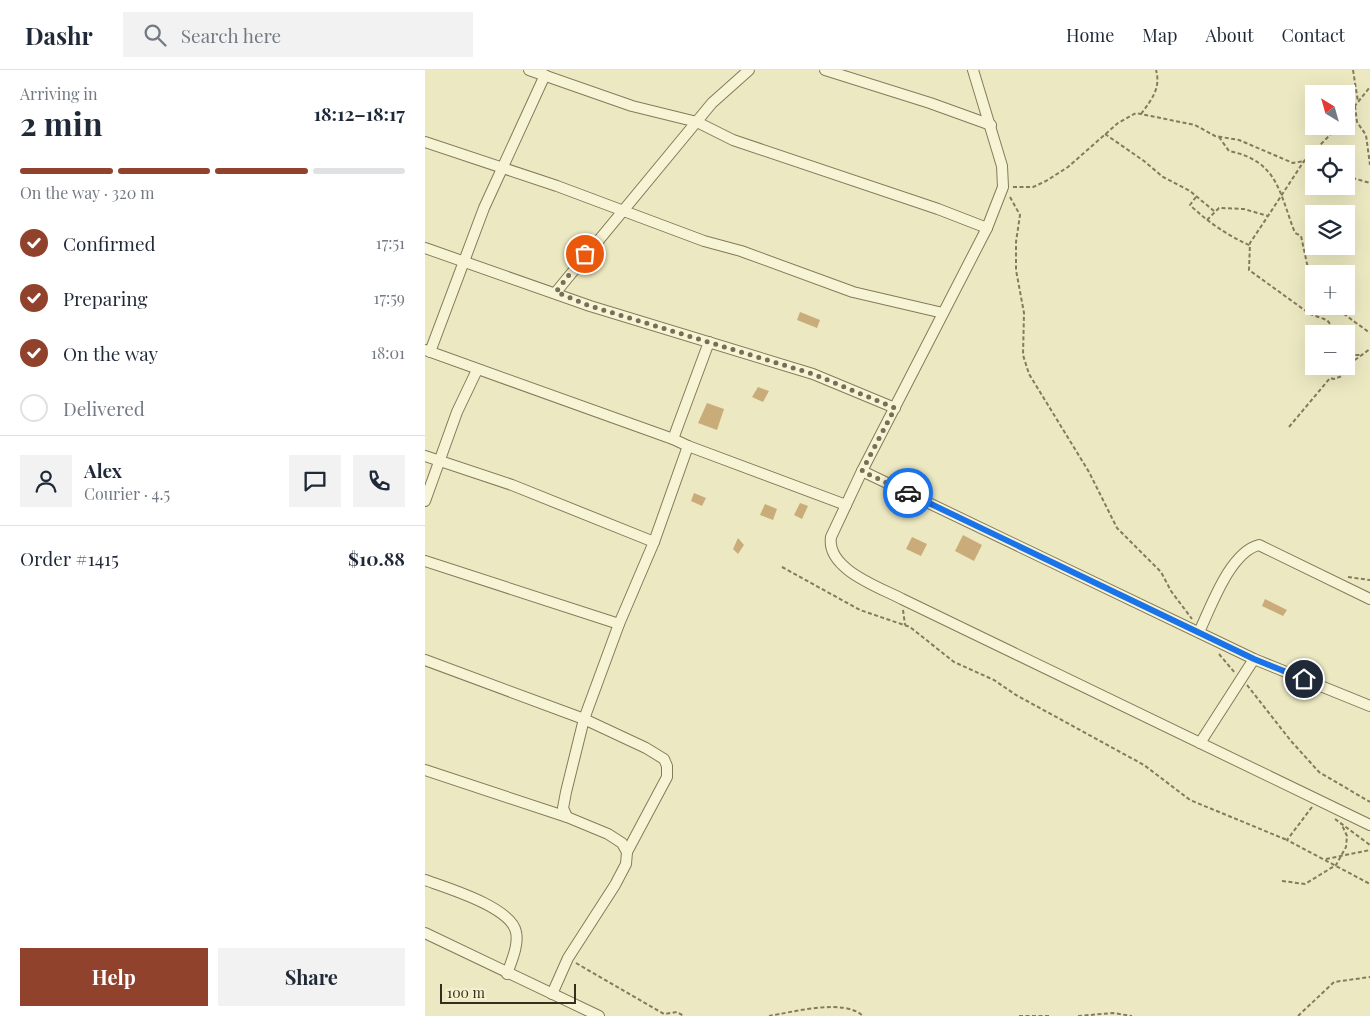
<!DOCTYPE html>
<html lang="en">
<head>
<meta charset="utf-8">
<style>
	:root { --surface:#fff; --page:#f2f2f3; --text:#1f2937; --muted:#747a83; --line:#e0e1e3; --accent:#91422c }
	body { margin:0; font-family:"Playfair Display",serif; background:var(--page); color:var(--text); height:100vh; display:flex; flex-direction:column; font-size:19px; white-space:nowrap }
	* { box-sizing:border-box; margin:0 }
	p { font-size:16px; color:var(--muted) }
	.icon { flex:none; width:28px; height:28px; fill:none; stroke:currentColor; stroke-width:2; stroke-linecap:round; stroke-linejoin:round }
	.map { position:relative; flex:1; overflow:hidden }
	.sheet { display:flex; flex-direction:column; background:var(--surface); width:425px }
	.sheet>* { flex:none }
	.needle { width:32px; rotate:323deg }
	.controls { position:absolute; left:880px; top:15px; display:grid; gap:10px }
	.controls a { display:grid; place-items:center; width:50px; height:50px; border-radius:0px; background:var(--surface); box-shadow:0 5px 20px #0002; font-size:25px }
	.scale { position:absolute; left:15px; bottom:12px; width:136px; box-sizing:border-box; padding-left:5px; border:2px solid #352e1e; border-top:0; font-size:14px; line-height:18px; white-space:nowrap; color:#352e1e; -webkit-text-stroke:4px #f4f1d1; paint-order:stroke }
	.pin { position:absolute; display:grid; place-items:center; width:42px; height:42px; color:#fff; margin:-21px; border:2px solid #fff; border-radius:50%; box-shadow:0 1px 5px #0007 }
	.courier { position:absolute; display:grid; place-items:center; width:50px; height:50px; margin:-25px; border:4px solid #1a73e8; border-radius:50%; background:#fff; color:#222; box-shadow:0 1px 6px #0007 }
	.headline em { font-style:normal; font-weight:700 }
	.headline div { display:flex; flex-direction:column-reverse }
	.headline { display:flex; align-items:center; justify-content:space-between; height:85px; padding:0 20px }
	h1 { font-size:32px; font-weight:700; line-height:38px }
	.bar { display:grid; grid-template-columns:repeat(4,1fr); gap:8px 5px; align-content:center; height:60px; padding:0 20px }
	.bar i { height:6px; border-radius:4px; background:var(--line) }
	.bar .current { background:var(--accent) }
	.bar p { grid-column:span 4 }
	.line { display:flex; align-items:center; gap:12px; padding:0 20px; border-top:1px solid var(--line) }
	.line div { flex:1 }
	.round { display:grid; place-items:center; flex:none; width:52px; height:52px; border-radius:0px; background:var(--page) }
	ol { padding:0 20px; list-style:none }
	li { display:flex; align-items:center; gap:15px; height:55px }
	li p { margin-inline-start:auto }
	li .icon { padding:5px; border-radius:50%; background:var(--accent); color:#fff; stroke-width:4 }
	li:last-child { color:var(--muted) }
	li i { width:28px; height:28px; border:2px solid var(--line); border-radius:50% }
	.button { display:flex; gap:10px; margin-top:auto; padding:10px 20px }
	.button a { flex:1; height:58px; border-radius:0px; background:var(--accent); color:#fff; font-size:20px; font-weight:700; line-height:58px; text-align:center }
	.button a+a { background:var(--page); color:var(--text) }
	header { display:flex; align-items:center; gap:30px; box-sizing:border-box; height:70px; padding:0 25px; background:var(--surface); border-bottom:1px solid var(--line) }
	header strong { font-size:24px }
	nav { display:flex; gap:28px; margin-inline-start:auto; font-size:18px }
	.search { width:350px; height:45px; background:var(--page); display:flex; align-items:center; gap:12px; box-sizing:border-box; padding:0 18px; border-radius:0px; color:var(--muted); font-size:19px }
	main { display:flex; flex:1; min-height:0 }
	.map>svg:first-child { display:block }
	.building { fill:#c9ac79 }
	.lines { fill:none; stroke-linecap:round; stroke-linejoin:round }
	.street-casing { stroke:#857a5a; stroke-width:12 }
	.path { stroke:#857a5a; stroke-width:2; stroke-dasharray:4 2.5; stroke-linecap:butt }
	.street { stroke:#f7f4d5; stroke-width:10 }
	.done { stroke:#756f57; stroke-width:5; stroke-dasharray:0 9 }
	.route { stroke:#1a73e8; stroke-width:6 }
</style>
</head>
<body>
<header>
<strong>Dashr</strong>
<div class="search"><svg class="icon" aria-label="search" viewBox="0 0 24 24"><circle cx="10" cy="10" r="6"/><path d="M15 15l6 6"/></svg>Search here</div>
<nav><a>Home</a><a>Map</a><a>About</a><a>Contact</a></nav>
</header>
<main>
<section class="sheet">
<div class="headline"><div><h1>2 min</h1><p>Arriving in</p></div><em>18:12–18:17</em></div>
<div class="bar"><i class="current"></i><i class="current"></i><i class="current"></i><i></i><p>On the way · 320 m</p></div>
<ol>
<li><svg class="icon" aria-label="check" viewBox="0 0 24 24"><path d="M5 12l5 5 9-10"/></svg>Confirmed<p>17:51</p></li>
<li><svg class="icon" aria-label="check" viewBox="0 0 24 24"><path d="M5 12l5 5 9-10"/></svg>Preparing<p>17:59</p></li>
<li><svg class="icon" aria-label="check" viewBox="0 0 24 24"><path d="M5 12l5 5 9-10"/></svg>On the way<p>18:01</p></li>
<li><i></i>Delivered</li>
</ol>
<div class="line" style="height:90px"><a class="round"><svg class="icon" aria-label="person" viewBox="0 0 24 24"><circle cx="12" cy="8" r="4"/><path d="M4 21q1-7 8-7t8 7"/></svg></a><div><b>Alex</b><p>Courier · 4.5</p></div><a class="round"><svg class="icon" aria-label="chat" viewBox="0 0 24 24"><path d="M4 5h16v11H9l-5 4z"/></svg></a><a class="round"><svg class="icon" aria-label="phone" viewBox="0 0 24 24"><path d="M5 4h4l2 5-3 2q2 4 5 5l2-3 5 2v4C11 20 4 13 5 4z"/></svg></a></div>
<div class="line" style="height:65px"><div>Order #1415</div><b>$10.88</b></div>
<div class="button"><a>Help</a><a>Share</a></div>
</section>
<div class="map">
<svg width="945" height="946" viewBox="0 0 945 946">
	<rect width="100%" height="100%" fill="#ece9c2"/>
	<g class="building">
		<path d="M375 242 395 250 392 258 372 250Z"/>
		<path d="M333 317 344 321 338 332 327 327Z"/>
		<path d="M282 333 299 339 292 360 273 353Z"/>
		<path d="M269 423 281 428 277 436 266 431Z"/>
		<path d="M375 433 383 436 377 449 369 445Z"/>
		<path d="M340 434 352 439 348 450 335 445Z"/>
		<path d="M538 465 557 475 549 491 530 481Z"/>
		<path d="M487 467 502 474 496 486 481 479Z"/>
		<path d="M313 468 319 475 313 484 308 479Z"/>
		<path d="M840 529 862 540 858 546 837 536Z"/>
	</g>
	<g class="lines">
		<defs>
			<g id="street">
				<path d="M104 0 207 36 272 52 308 70 513 139 562 158"/>
				<path d="M400 0 505 33 566 55"/>
				<path d="M548 0 577 96 578 117 562 158 437 401 406 467C401 499 454 517 477 529L945 755"/>
				<path d="M0 72 132 116 279 171 316 181 428 222 518 243"/>
				<path d="M0 178 165 236 388 304 470 338"/>
				<path d="M131 222 287 33 324 0"/>
				<path d="M0 280 248 369 263 376 421 435"/>
				<path d="M5 282 59 138 120 5"/>
				<path d="M248 369 284 272"/>
				<path d="M0 386 87 415 229 472"/>
				<path d="M437 401 829 589 945 636"/>
				<path d="M0 431 32 342 52 300"/>
				<path d="M0 491 194 554"/>
				<path d="M774 562C786 537 805 482 834 475L945 529"/>
				<path d="M0 590 159 649 221 678 239 689 242 696V707L202 782"/>
				<path d="M775 673 829 589"/>
				<path d="M0 700 142 747 183 764 197 773 202 782 201 794 190 815 143 888 127 924"/>
				<path d="M142 747 138 738 141 722 159 649 194 554 229 472 263 376"/>
				<path d="M0 810C22 818 86 837 91 862 94 875 86 892 82 904"/>
				<path d="M0 863 174 946"/>
			</g>
		</defs>
		<use href="#street" class="street-casing"/>
		<g class="path">
			<path d="M928 0 933 32"/>
			<path d="M930 36 932 52 941 65 945 95"/>
			<path d="M716 44C727 29 736 18 731 0"/>
			<path d="M921 47 945 17"/>
			<path d="M680 64 719 91 738 107 765 121 789 141"/>
			<path d="M794 67 804 81C853 91 854 122 870 163L876 166 884 203 889 211"/>
			<path d="M921 106 945 113"/>
			<path d="M588 117H608L621 111 643 97 693 53 711 43 770 55 790 66 814 70 868 93 879 91 889 96"/>
			<path d="M585 127 595 145 591 172V200L599 243 598 285 604 304 664 402 692 458 736 502 746 521 767 549"/>
			<path d="M771 127 765 135C784 153 802 165 826 176"/>
			<path d="M782 150 794 138 819 139 843 146"/>
			<path d="M908 236 945 263"/>
			<path d="M913 264 902 250 885 244 824 200 825 173 843 146 879 91 914 56"/>
			<path d="M921 278 926 285H935"/>
			<path d="M864 357 905 308 909 309 917 306 923 295 945 279"/>
			<path d="M357 497 435 540 485 557 529 592 569 610 591 625 719 695 765 730 862 770"/>
			<path d="M923 507 945 510"/>
			<path d="M478 540 480 555"/>
			<path d="M794 584 810 603"/>
			<path d="M822 615 866 671 894 702 945 732"/>
			<path d="M887 737 862 770 945 814"/>
			<path d="M910 749 945 775"/>
			<path d="M901 789 945 780"/>
			<path d="M857 811 880 814 911 795 921 777 922 766 916 753"/>
			<path d="M151 893 239 944 252 942 259 946"/>
			<path d="M344 946C368 942 419 928 438 946"/>
			<path d="M594 946H625"/>
			<path d="M653 946 688 943 707 946"/>
			<path d="M873 946 909 912 945 907"/>
		</g>
		<use href="#street" class="street"/>
	</g>
	<g class="lines">
		<path class="done" d="M160 184 131 222 165 236 388 304 470 338 437 401 483 423"/>
		<path class="route" d="M483 423 829 589 879 609"/>
	</g>
</svg>
<div class="controls">
<a><svg class="needle" viewBox="-14 -14 28 28"><path d="M0-13l5 13h-10z" fill="#e53935"/><path d="M0 13l5-13h-10z" fill="#747a83"/></svg></a>
<a><svg class="icon" aria-label="locate" viewBox="0 0 24 24"><circle cx="12" cy="12" r="6"/><path d="M12 2v4M12 18v4M2 12h4M18 12h4"/></svg></a>
<a><svg class="icon" aria-label="layers" viewBox="0 0 24 24"><path d="M12 4l9 5-9 5-9-5zM3 14l9 5 9-5"/></svg></a>
<a>+</a>
<a>−</a>
</div>
<div class="scale">100 m</div>
<div class="pin" style="left:160px;top:184px;background:#ea580c"><svg class="icon" aria-label="bag" viewBox="0 0 24 24"><path d="M5 8h14l-1 12H6zM9 8a3 3 0 0 1 6 0"/></svg></div>
<div class="pin" style="left:879px;top:609px;background:#1f2937"><svg class="icon" aria-label="home" viewBox="0 0 24 24"><path d="M3 11l9-7 9 7M6 9v11h12V9"/></svg></div>
<div class="courier" style="left:483px;top:423px"><svg class="icon" aria-label="car" viewBox="0 0 24 24"><path d="M5 17H2v-5l4-1 3-4h7l3 4 3 1v5h-3M9 17h6M6 11h13"/><circle cx="7" cy="17" r="2"/><circle cx="17" cy="17" r="2"/></svg></div>
</div>
</main>
</body>
</html>
